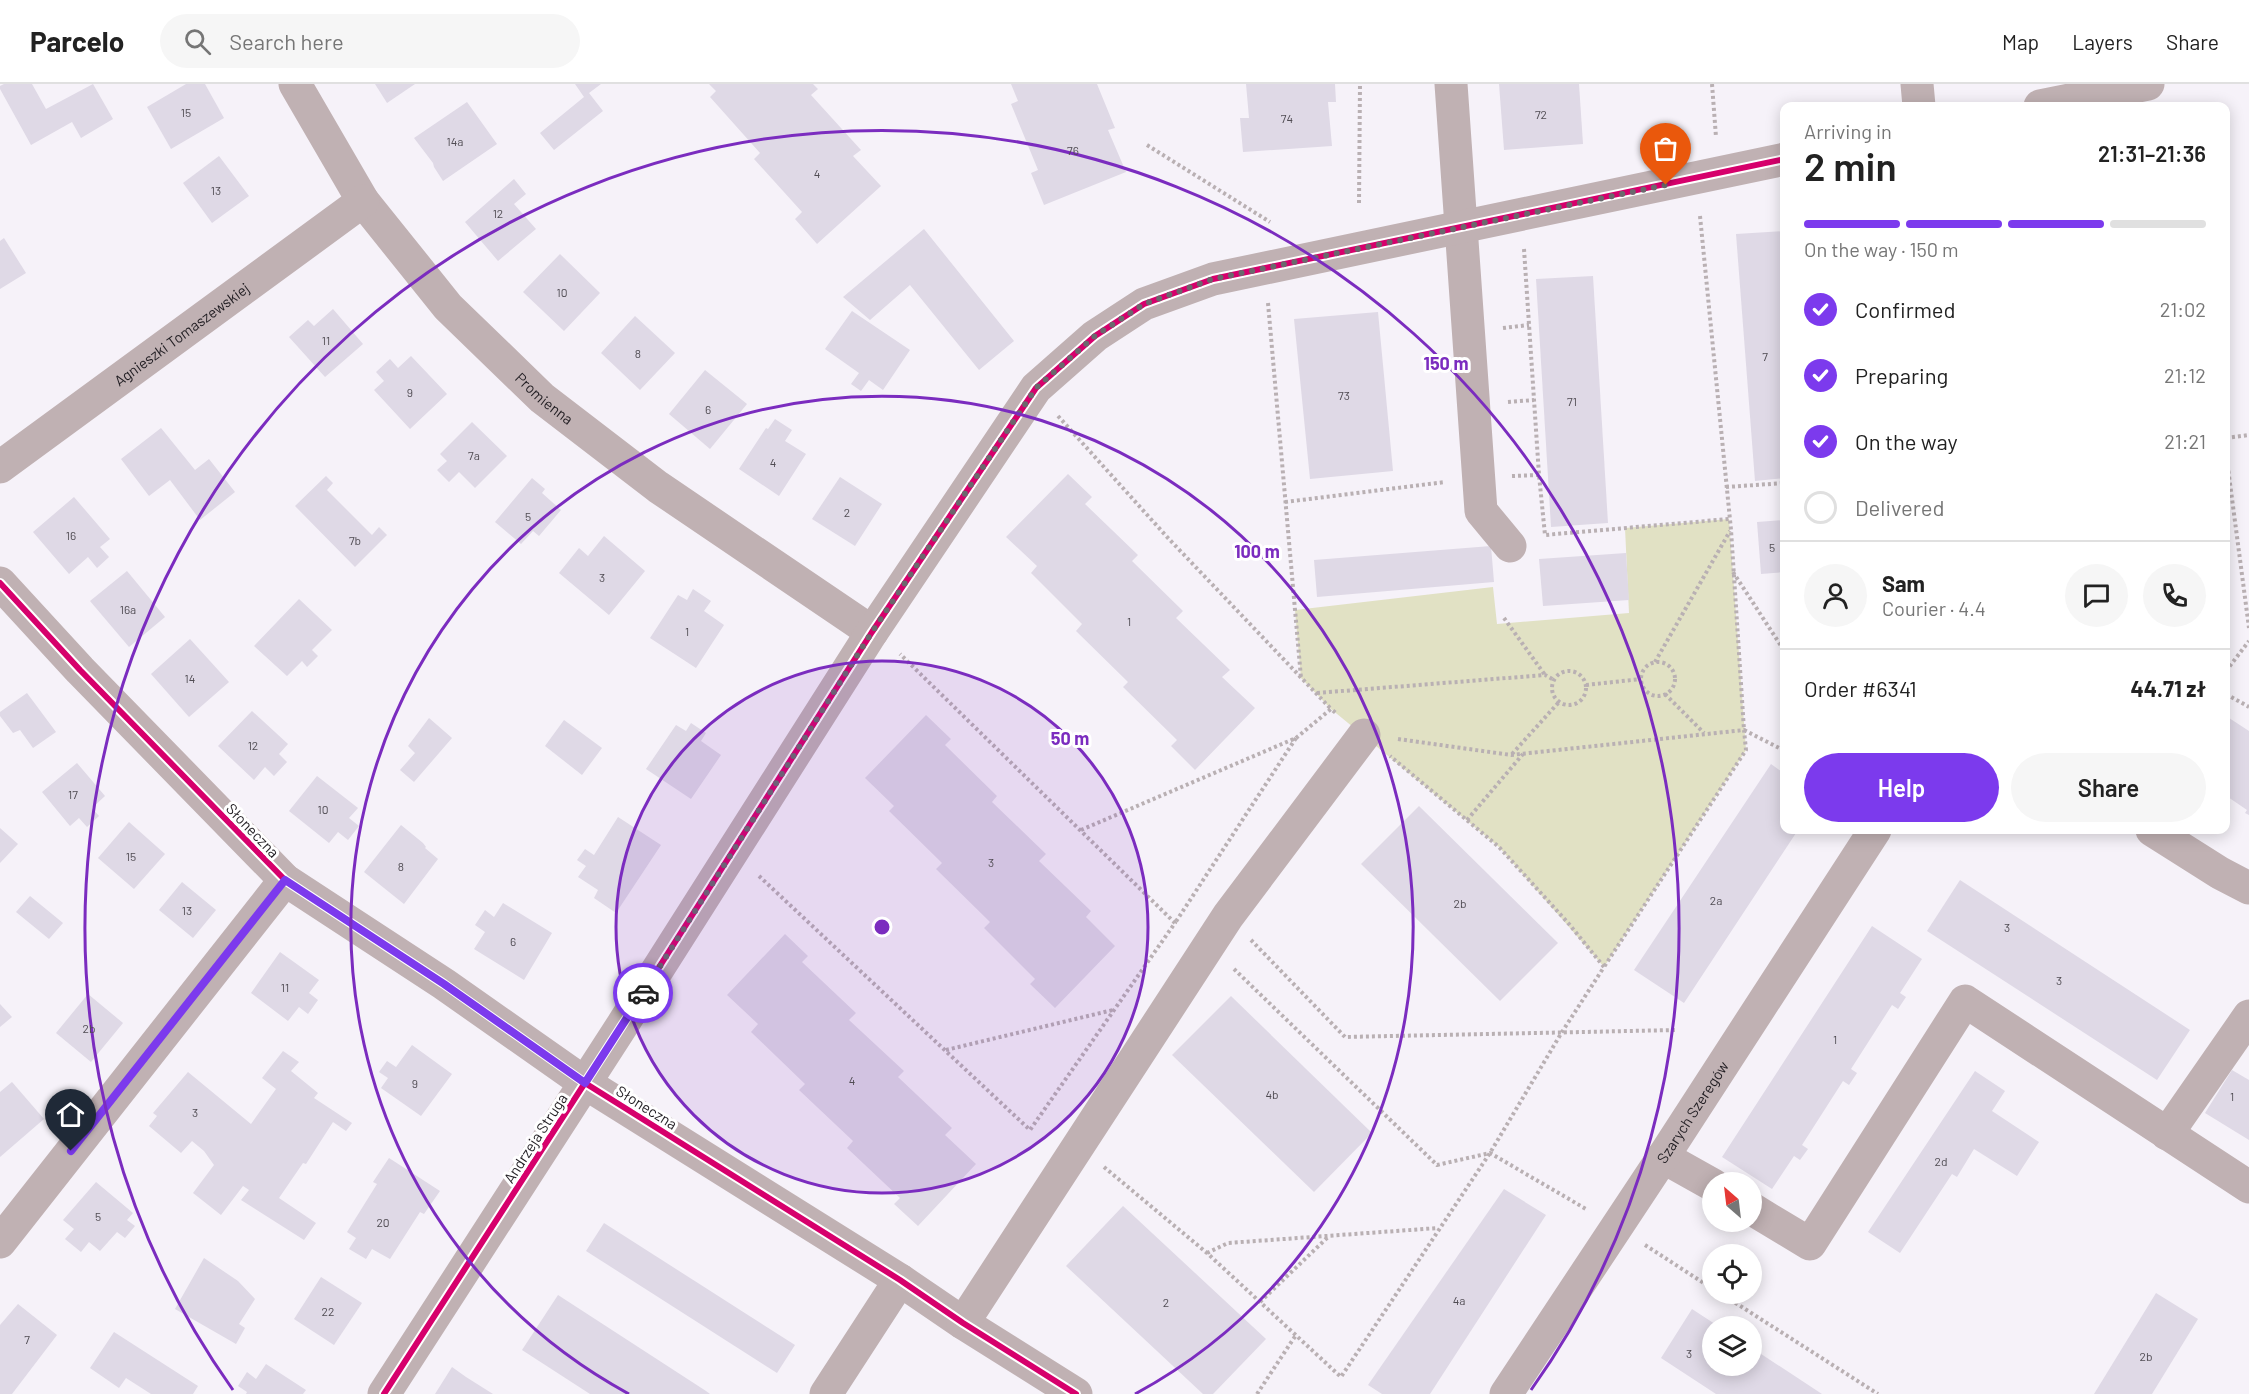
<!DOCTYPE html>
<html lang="en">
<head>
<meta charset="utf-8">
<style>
	:root { --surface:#fff; --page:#f6f6f6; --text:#222; --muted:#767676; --line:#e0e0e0; --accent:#7c3aed }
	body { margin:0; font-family:Barlow,sans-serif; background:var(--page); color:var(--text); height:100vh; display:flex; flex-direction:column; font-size:22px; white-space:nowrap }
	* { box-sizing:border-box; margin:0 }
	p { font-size:20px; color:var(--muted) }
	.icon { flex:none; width:33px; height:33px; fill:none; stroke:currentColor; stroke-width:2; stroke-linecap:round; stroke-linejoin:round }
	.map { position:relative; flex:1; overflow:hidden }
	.side { position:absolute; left:1780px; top:18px; width:450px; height:732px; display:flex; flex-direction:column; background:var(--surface); border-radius:12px; box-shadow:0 3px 15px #0003 }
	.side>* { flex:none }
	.needle { width:39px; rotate:332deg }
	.tools { position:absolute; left:1702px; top:1088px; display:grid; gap:12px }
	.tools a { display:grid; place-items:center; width:60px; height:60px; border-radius:50%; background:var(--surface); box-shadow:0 3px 15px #0003; font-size:30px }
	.pin { position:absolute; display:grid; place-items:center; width:51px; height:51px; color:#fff; margin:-62px -26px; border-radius:50% 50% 50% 0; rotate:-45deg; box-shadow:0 0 6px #0007 }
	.pin .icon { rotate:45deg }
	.courier { position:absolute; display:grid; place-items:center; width:60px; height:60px; margin:-30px; border:4px solid #7c3aed; border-radius:50%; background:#fff; color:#222; box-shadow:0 2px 8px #0007 }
	.headline em { font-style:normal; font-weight:600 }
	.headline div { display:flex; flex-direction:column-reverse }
	.headline { display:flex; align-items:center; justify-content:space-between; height:102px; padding:0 24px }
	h1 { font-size:39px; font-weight:600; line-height:45px }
	.bar { display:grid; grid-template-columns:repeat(4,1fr); gap:9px 6px; align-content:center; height:72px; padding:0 24px }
	.bar i { height:8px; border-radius:4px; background:var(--line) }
	.bar .selected { background:var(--accent) }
	.bar p { grid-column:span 4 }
	.line { display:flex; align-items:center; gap:15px; padding:0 24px; border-top:2px solid var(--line) }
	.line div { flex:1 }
	.round { display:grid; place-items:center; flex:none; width:63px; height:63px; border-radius:32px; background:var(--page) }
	ol { padding:0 24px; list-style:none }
	li { display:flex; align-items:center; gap:18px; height:66px }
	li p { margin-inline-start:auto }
	li .icon { padding:6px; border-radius:50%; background:var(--accent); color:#fff; stroke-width:4 }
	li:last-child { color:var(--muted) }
	li i { width:33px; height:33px; border:3px solid var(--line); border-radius:50% }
	.action { display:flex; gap:12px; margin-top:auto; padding:12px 24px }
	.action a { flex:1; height:69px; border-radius:36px; background:var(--accent); color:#fff; font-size:24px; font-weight:600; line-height:69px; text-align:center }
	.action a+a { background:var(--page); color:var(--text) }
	header { display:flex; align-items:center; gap:36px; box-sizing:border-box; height:84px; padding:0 30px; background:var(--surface); border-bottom:2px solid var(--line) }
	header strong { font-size:28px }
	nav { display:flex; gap:33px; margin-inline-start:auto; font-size:21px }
	.search { width:420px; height:54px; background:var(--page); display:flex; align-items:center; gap:15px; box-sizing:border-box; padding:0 21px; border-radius:33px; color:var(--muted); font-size:22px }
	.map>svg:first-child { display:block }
	.green { fill:#e1e1c4 }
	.building { fill:#dfd9e6 }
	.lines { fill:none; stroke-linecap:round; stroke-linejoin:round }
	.path { stroke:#b9b0b3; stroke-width:4; stroke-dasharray:3 3; stroke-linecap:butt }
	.minor { stroke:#c0b1b3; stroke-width:33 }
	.cycleway-casing { stroke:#fff; stroke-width:10 }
	.cycleway { stroke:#d6006c; stroke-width:6 }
	.done { stroke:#6b686d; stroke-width:6; stroke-dasharray:0 10.8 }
	.route { stroke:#7c3aed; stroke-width:8 }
	.ring { fill:none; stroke:#7b2cbf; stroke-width:3 }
	.labels { text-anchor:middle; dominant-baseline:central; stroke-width:6; stroke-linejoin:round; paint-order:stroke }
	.number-label { font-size:12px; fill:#504c53 }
	.street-label { font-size:15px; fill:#201d22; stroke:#fff }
	.centre { fill:#7b2cbf; stroke:#fff; stroke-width:3 }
	.ring-label { font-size:18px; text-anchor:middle; font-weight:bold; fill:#7b2cbf; stroke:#fff; stroke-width:6; stroke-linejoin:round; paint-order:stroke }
</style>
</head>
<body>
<header>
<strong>Parcelo</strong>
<div class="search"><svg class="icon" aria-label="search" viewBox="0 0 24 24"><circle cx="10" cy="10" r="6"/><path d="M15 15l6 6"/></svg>Search here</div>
<nav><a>Map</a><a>Layers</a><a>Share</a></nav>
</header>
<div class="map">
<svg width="2249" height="1310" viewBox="0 0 2249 1310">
	<rect width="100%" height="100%" fill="#f6f2f9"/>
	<path class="green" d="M1729 435 1746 666 1604 883 1499 763 1331 625 1301 594 1295 526 1493 503 1497 540 1629 529 1625 444Z"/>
	<g class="building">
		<path d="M4 0H32L46 25 93 0 113 35 81 54 72 38 31 61 0 5V2Z"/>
		<path d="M186 0H205L224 34 171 65 147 23Z"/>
		<path d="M375 0H415L387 19Z"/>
		<path d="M575 0H601L589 9 603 27 554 66 540 49 584 13Z"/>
		<path d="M709 0H813L818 5 811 11 861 66 853 72 881 102 817 160 795 135 802 128 754 75 760 69 710 13 716 7Z"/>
		<path d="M1011 0H1097L1115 44 1108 46 1126 88 1044 121 1031 89 1038 86 1011 20 1018 17Z"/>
		<path d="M1246 0H1335L1336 18H1328L1332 62 1243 68 1240 34H1249Z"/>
		<path d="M1499 0H1579L1583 60 1504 66Z"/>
		<path d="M467 18 497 60 443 97 434 83 433 79 414 54Z"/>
		<path d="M219 72 249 112 212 139 183 99Z"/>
		<path d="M514 95 526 110 514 120 536 145 498 177 465 138Z"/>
		<path d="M924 145 1014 257 979 286 910 201 870 236 843 213Z"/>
		<path d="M1785 147V394L1755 397 1736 150Z"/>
		<path d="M4 154 26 189 0 205V157Z"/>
		<path d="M560 170 600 209 564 247 523 208Z"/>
		<path d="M1593 192 1608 439 1551 443 1536 195Z"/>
		<path d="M333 225 363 260 325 293 289 253 308 236 314 242Z"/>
		<path d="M852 227 910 266 883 306 869 296 861 307 851 300 859 289 825 265Z"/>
		<path d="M1378 228 1393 387 1310 395 1294 235Z"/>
		<path d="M635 232 675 269 640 306 601 269Z"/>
		<path d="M411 272 447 310 410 345 374 306 384 297 376 288 390 275 398 284Z"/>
		<path d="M705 286 747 320 710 365 669 330Z"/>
		<path d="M775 335 792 346 785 357 806 370 779 412 739 385 766 344 768 345Z"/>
		<path d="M472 338 507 372 475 404 459 388 449 398 437 386 447 377 440 370Z"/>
		<path d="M161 344 195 386 209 375 235 408 200 436 170 396 149 412 121 375Z"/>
		<path d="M1068 390 1092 413 1085 420 1138 471 1132 477 1183 527 1176 534 1230 586 1222 593 1255 624 1195 686 1171 662 1177 656 1123 603 1128 598 1076 547 1082 540 1031 489 1037 482 1006 453Z"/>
		<path d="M326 392 333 399 327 406 372 451 379 443 387 451 355 483 295 422Z"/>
		<path d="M840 393 882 420 855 462 812 435Z"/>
		<path d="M532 394 545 405 542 409 561 426 539 452 533 447 521 460 495 438Z"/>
		<path d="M74 413 110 455 100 463 109 473 97 484 88 473 69 490 33 448Z"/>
		<path d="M1785 436V488L1761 490 1757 438Z"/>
		<path d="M604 452 645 487 609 531 559 489 579 464 588 472Z"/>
		<path d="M1491 462 1494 498 1317 513 1314 476Z"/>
		<path d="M1626 469 1629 516 1543 522 1539 475Z"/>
		<path d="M127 487 165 533 129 563 90 517Z"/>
		<path d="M693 505 711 517 704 527 724 541 696 584 650 554 678 511 687 516Z"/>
		<path d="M299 515 332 546 312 566 318 572 307 583 302 577 287 592 254 562Z"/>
		<path d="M190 555 229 598 189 633 151 590Z"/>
		<path d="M27 609 56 648 33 664 20 646 13 649 0 632V628Z"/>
		<path d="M252 627 288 660 279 670 287 678 274 692 265 683 254 696 218 662Z"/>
		<path d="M926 631 951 655 945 661 997 712 992 718 1046 770 1039 777 1091 827 1086 833 1115 862 1055 924 1030 900 1035 895 984 844 990 838 936 785 942 779 889 727 894 722 865 694Z"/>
		<path d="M2226 632 2249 647V731L2245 729 2247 726 2228 713 2226 715Z"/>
		<path d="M429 634 452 654 414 698 400 686 415 669 408 662Z"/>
		<path d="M564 636 602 664 582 691 545 662Z"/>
		<path d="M691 639 706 649 701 657 721 671 691 715 646 685 676 641 686 647Z"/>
		<path d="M77 679 105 712 92 724 99 732 87 743 79 734 70 742 42 708Z"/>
		<path d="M1771 680 1785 690V746H1798L1684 919 1634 886Z"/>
		<path d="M317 692 358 724 349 734 359 742 348 756 338 748 329 759 289 727Z"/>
		<path d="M1419 722 1558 859 1500 917 1361 780Z"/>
		<path d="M618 733 661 761 616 829 594 814 598 806 578 793 586 782 577 776 585 765 594 771Z"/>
		<path d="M129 738 165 770 134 805 98 774Z"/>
		<path d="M401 741 423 759 426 763 425 764 438 775 404 820 364 788Z"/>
		<path d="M0 744 18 760 0 779Z"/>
		<path d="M1960 796 2190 946 2157 996 1927 847Z"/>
		<path d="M182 798 216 826 193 854 159 826Z"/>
		<path d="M30 812 63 839 49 855 16 828Z"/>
		<path d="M503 819 552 849 524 896 474 865 485 848 475 841 485 826 494 833Z"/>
		<path d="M1872 842 1922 875 1900 909 1906 913 1898 925 1892 921 1851 985 1857 989 1849 1001 1843 997 1802 1061 1808 1065 1800 1076 1794 1072 1772 1105 1722 1073Z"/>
		<path d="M785 850 808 872 802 878 856 929 849 936 904 987 898 993 952 1044 945 1051 976 1080 918 1142 894 1120 900 1114 847 1064 853 1057 799 1006 805 1000 751 948 758 940 727 911Z"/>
		<path d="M280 868 319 896 309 909 318 916 308 930 299 923 288 937 251 909Z"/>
		<path d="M88 910 123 939 91 978 56 949Z"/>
		<path d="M1231 912 1372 1049 1314 1108 1172 971Z"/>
		<path d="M0 920 12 933 0 943Z"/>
		<path d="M412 961 452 990 421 1032 381 1004 388 994 379 988 387 977 396 983Z"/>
		<path d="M283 967 299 978 291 987 318 1009 314 1014 352 1039 346 1047 333 1038 306 1080 303 1079 279 1114 316 1139 304 1156 241 1116 249 1106 243 1102 221 1131 193 1109 214 1081 204 1067 192 1057 181 1069 149 1042 157 1032 153 1029 188 988 251 1040 276 1005 262 994Z"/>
		<path d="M2232 986 2249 996V1056L2205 1029Z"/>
		<path d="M1975 987 2005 1007 1992 1027 2039 1058 2017 1092 1974 1065 1957 1093 1952 1090 1900 1169 1868 1148Z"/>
		<path d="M12 998 44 1035 0 1073V1008Z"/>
		<path d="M389 1074 440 1107 424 1130 420 1128 390 1175 372 1165 366 1175 349 1165 356 1154 347 1148 377 1100 373 1098Z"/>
		<path d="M96 1098 133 1129 127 1136 135 1142 125 1154 117 1148 100 1167 89 1158 81 1168 65 1155 74 1145 63 1136Z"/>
		<path d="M1504 1105 1546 1131 1430 1310H1382L1368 1301Z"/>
		<path d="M1123 1122 1266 1255 1213 1310H1203L1066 1182Z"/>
		<path d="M604 1139 795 1261 777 1289 586 1167Z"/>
		<path d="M204 1174 238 1197 255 1215 239 1240 245 1244 236 1260 175 1225Z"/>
		<path d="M321 1193 362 1219 334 1261 294 1235Z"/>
		<path d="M2156 1209 2198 1235 2152 1310H2094Z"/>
		<path d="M558 1211 706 1307 710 1310H590L522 1266Z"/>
		<path d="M18 1220 57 1251 12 1310H0V1241Z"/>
		<path d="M1692 1225 1718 1242H1713V1281H1752V1264L1822 1310H1716L1661 1274Z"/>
		<path d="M114 1248 198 1302 193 1310H151L126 1294 119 1304 90 1284Z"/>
		<path d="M266 1280 306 1306 303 1310H246L247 1308 238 1302 247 1288 256 1295Z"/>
		<path d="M452 1283 466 1293 493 1310H435Z"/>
	</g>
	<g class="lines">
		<g class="path">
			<path d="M1712 0 1716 53"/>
			<path d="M1147 61 1270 138"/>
			<path d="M1359 119 1360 0"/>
			<path d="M1700 132 1731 446 1744 646 1785 667"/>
			<path d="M1524 165 1539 391 1545 451 1729 435"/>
			<path d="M1268 219 1301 594"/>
			<path d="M1503 244 1529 241"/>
			<path d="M1508 318 1534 316"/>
			<path d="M1058 332 1168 454 1331 625"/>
			<path d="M2226 354 2249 351"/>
			<path d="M2226 369 2249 544"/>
			<path d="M1512 392 1539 391"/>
			<path d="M1726 403 1785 399"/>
			<path d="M1285 418 1445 398"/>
			<path d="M1733 488 1785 568"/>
			<path d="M1504 534 1545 591"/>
			<path d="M1655 578 1730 447"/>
			<circle cx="1658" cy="595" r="17"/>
			<path d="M2226 587 2249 557"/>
			<circle cx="1569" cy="604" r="17"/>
			<path d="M1586 601 1641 595"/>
			<path d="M1317 609 1545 591 1554 596"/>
			<path d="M1665 610 1704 649"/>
			<path d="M2226 610 2249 623"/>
			<path d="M1296 654 1331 625 1337 630"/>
			<path d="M1398 655 1511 671 1744 646 1746 666 1604 883"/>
			<path d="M1512 670 1559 618"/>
			<path d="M1467 736 1523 670"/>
			<path d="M1081 746 1296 654 1175 839"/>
			<path d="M759 792 1030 1046 1175 839 900 570"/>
			<path d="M1251 856 1345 953 1677 946"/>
			<path d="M1234 885 1437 1081 1490 1069 1586 1125"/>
			<path d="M946 966 1113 926"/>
			<path d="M1104 1083 1207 1169 1341 1293 1490 1069 1562 948 1604 883 1569 840 1499 763 1390 672"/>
			<path d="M1645 1161 1713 1205"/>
			<path d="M1207 1169 1228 1159 1438 1144"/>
			<path d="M1720 1209 1878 1310"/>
			<path d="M1260 1218 1328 1153"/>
			<path d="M1257 1310 1296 1251"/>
		</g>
		<g class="minor">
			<path id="s1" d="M295 0 363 117 448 223 542 314 658 403 872 548"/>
			<path d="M1451 0 1481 427 1510 462"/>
			<path d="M1917 0 1919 22"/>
			<path d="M2040 22 2148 0"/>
			<path id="s2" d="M0 383 363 117"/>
			<path d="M0 499 80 586 285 796 444 900 585 999 900 1196 963 1239 1076 1310"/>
			<path d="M2152 746 2220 789 2249 804"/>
			<path d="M2167 1050 2249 932"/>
			<path d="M1663 1073 1713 1101"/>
			<path d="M1752 1125 1810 1160 1965 917 2249 1103"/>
			<path d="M0 1158 285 796"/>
			<path d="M963 1239 1228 832 1364 651"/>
			<path d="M384 1310 623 940 872 548 1036 304 1095 252 1144 220 1213 195 1785 75"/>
			<path d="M826 1310 900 1196"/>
			<path id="s3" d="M1506 1310 1663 1073 1875 746"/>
		</g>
		<defs>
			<g id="cycleway">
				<path d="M0 499 80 586 285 796 444 900 585 999 900 1196 963 1239 1076 1310"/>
				<path d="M384 1310 623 940 872 548 1036 304 1095 252 1144 220 1213 195 1785 75"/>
			</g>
		</defs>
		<use href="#cycleway" class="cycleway-casing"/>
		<use href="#cycleway" class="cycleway"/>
	</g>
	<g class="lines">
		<path class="done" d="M643 909 872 548 1036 304 1095 252 1144 220 1213 195 1666 101"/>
		<path class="route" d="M71 1067 285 796 444 900 585 999 643 909"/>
	</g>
	<circle cx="882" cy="843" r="266" fill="#7b2cbf" fill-opacity=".12"/>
	<g class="ring">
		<circle cx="882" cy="843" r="266"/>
		<path d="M629 1310A531 531 0 1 1 1135 1310"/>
		<path d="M233 1306A797 797 0 1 1 1531 1306"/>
	</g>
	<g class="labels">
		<g class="number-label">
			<text x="186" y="28">15</text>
			<text x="1541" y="30">72</text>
			<text x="1287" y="34">74</text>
			<text x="455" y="57">14a</text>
			<text x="1073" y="66">76</text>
			<text x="817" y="89">4</text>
			<text x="216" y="106">13</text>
			<text x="498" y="129">12</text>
			<text x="562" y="208">10</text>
			<text x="326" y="256">11</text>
			<text x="638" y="269">8</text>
			<text x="1765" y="272">7</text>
			<text x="410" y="308">9</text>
			<text x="1344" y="311">73</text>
			<text x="1572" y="317">71</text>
			<text x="708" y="325">6</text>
			<text x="474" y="371">7a</text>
			<text x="773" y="378">4</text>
			<text x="847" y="428">2</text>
			<text x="528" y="432">5</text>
			<text x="71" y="451">16</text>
			<text x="355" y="456">7b</text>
			<text x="1772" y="463">5</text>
			<text x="602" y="493">3</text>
			<text x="128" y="525">16a</text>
			<text x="1129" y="537">1</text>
			<text x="687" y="547">1</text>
			<text x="190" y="594">14</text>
			<text x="253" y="661">12</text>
			<text x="73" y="710">17</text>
			<text x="323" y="725">10</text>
			<text x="131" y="772">15</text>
			<text x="991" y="778">3</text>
			<text x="401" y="782">8</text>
			<text x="1716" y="816">2a</text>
			<text x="1460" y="819">2b</text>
			<text x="187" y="826">13</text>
			<text x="2007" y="843">3</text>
			<text x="513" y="857">6</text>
			<text x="2059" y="896">3</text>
			<text x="285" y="903">11</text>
			<text x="89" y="944">2b</text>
			<text x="1835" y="955">1</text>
			<text x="852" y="996">4</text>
			<text x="415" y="999">9</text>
			<text x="1272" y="1010">4b</text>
			<text x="2232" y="1012">1</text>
			<text x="195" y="1028">3</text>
			<text x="1941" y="1077">2d</text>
			<text x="98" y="1132">5</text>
			<text x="383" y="1138">20</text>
			<text x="1459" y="1216">4a</text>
			<text x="1166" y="1218">2</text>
			<text x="328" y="1227">22</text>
			<text x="27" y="1255">7</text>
			<text x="1689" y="1269">3</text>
			<text x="2146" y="1272">2b</text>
		</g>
		<g class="street-label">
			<text stroke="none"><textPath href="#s2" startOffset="225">Agnieszki Tomaszewskiej</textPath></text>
			<text stroke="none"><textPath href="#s1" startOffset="404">Promienna</textPath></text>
			<text transform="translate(253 746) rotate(46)">Słoneczna</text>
			<text transform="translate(647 1023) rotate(32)">Słoneczna</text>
			<text stroke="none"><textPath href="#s3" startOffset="338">Szarych Szeregów</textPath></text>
			<text transform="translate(535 1054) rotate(-57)">Andrzeja Struga</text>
		</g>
	</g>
	<circle cx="882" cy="843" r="9" class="centre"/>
	<g class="ring-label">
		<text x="1446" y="286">150 m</text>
		<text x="1257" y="474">100 m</text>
		<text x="1070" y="661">50 m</text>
	</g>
</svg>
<div class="tools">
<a><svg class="needle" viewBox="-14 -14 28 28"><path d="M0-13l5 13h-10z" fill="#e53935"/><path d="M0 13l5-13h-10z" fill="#767676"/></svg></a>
<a><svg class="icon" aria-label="locate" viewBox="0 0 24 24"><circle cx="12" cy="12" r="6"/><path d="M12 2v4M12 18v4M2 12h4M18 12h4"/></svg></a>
<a><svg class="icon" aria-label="layers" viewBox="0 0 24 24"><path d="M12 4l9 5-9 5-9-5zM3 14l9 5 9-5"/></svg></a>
</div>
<div class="pin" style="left:1666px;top:101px;background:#ea580c"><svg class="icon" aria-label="bag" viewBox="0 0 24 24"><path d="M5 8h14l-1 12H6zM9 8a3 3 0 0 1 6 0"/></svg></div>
<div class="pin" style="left:71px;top:1067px;background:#1f2937"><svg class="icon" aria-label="home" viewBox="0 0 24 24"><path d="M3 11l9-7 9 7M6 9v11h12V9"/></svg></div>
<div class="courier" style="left:643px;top:909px"><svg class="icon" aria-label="car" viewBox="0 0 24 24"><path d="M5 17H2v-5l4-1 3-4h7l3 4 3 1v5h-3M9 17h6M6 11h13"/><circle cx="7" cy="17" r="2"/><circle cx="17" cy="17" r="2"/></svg></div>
<section class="side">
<div class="headline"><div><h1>2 min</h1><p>Arriving in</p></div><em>21:31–21:36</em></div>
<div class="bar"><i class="selected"></i><i class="selected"></i><i class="selected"></i><i></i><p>On the way · 150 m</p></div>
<ol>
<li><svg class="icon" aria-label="check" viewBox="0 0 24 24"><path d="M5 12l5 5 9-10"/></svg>Confirmed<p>21:02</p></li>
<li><svg class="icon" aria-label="check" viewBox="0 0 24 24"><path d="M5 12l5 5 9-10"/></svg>Preparing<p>21:12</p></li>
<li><svg class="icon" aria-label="check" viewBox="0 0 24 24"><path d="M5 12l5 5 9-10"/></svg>On the way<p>21:21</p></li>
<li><i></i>Delivered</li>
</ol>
<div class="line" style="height:108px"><a class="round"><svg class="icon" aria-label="person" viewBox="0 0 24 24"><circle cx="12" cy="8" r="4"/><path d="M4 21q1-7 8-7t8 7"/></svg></a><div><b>Sam</b><p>Courier · 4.4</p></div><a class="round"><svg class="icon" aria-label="chat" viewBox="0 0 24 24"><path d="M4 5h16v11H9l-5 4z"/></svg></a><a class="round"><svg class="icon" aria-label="phone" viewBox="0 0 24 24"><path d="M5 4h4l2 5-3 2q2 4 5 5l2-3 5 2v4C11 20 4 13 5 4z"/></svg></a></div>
<div class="line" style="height:78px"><div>Order #6341</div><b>44.71 zł</b></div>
<div class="action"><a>Help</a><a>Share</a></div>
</section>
</div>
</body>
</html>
